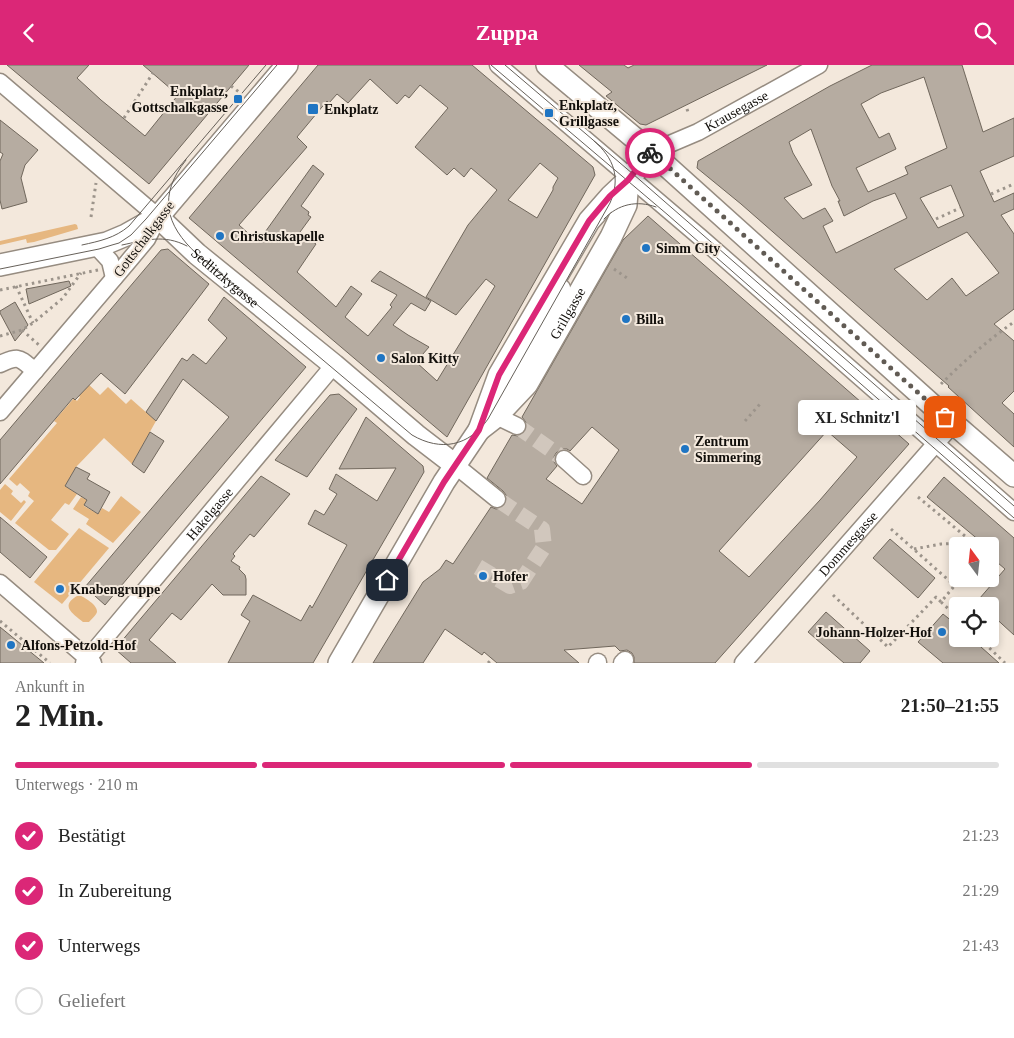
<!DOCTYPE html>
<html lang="de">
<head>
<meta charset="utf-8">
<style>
	:root { --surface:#fff; --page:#f6f6f6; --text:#222; --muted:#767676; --line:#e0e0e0; --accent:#db2777 }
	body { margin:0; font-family:"Times New Roman",serif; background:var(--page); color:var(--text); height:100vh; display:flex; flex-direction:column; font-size:19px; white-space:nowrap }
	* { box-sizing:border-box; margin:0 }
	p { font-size:16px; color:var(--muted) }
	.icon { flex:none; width:28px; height:28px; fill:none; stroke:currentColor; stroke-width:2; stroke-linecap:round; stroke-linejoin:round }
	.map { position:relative; height:598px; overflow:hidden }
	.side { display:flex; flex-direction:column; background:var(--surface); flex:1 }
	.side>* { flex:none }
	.needle { width:32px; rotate:345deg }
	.fabs { position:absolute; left:949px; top:472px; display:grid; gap:10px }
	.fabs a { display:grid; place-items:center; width:50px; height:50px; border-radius:5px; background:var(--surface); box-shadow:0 2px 8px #0003; font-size:25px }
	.pin { position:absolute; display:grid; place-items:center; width:42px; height:42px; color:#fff; margin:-21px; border-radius:10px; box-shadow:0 2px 8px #0006 }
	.courier { position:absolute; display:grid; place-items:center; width:50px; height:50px; margin:-25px; border:4px solid #db2777; border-radius:50%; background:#fff; color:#222; box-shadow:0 1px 6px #0007 }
	.bubble { position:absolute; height:35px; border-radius:5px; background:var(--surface); box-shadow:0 2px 8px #0003; font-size:16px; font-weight:600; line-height:35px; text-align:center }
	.summary em { font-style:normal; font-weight:600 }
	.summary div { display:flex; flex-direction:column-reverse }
	.summary { display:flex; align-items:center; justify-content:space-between; height:85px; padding:0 15px }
	h1 { font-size:32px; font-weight:600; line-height:38px }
	.bar { display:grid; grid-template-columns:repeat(4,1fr); gap:8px 5px; align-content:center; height:60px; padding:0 15px }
	.bar i { height:6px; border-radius:4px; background:var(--line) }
	.bar .on { background:var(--accent) }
	.bar p { grid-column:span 4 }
	ol { padding:0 15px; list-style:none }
	li { display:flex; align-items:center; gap:15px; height:55px }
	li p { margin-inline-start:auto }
	li .icon { padding:5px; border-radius:50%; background:var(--accent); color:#fff; stroke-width:4 }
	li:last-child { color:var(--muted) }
	li i { width:28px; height:28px; border:2px solid var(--line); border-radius:50% }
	header { display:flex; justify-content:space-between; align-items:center; height:65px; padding:0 15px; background:var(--accent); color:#fff; font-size:22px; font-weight:600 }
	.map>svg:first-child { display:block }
	.green { fill:#e6b780 }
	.building { fill:#b6aca1; stroke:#70675c; fill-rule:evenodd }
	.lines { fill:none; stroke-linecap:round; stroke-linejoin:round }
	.minor-tunnel { stroke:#d1c7bd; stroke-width:16; stroke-dasharray:16 8; stroke-linecap:butt }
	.minor-casing { stroke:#968c81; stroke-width:19 }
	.major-casing { stroke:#968c81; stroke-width:24 }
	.path { stroke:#9c948b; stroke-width:3; stroke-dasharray:2.5 4; stroke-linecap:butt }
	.minor { stroke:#fff; stroke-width:16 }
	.major { stroke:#fff; stroke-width:21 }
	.tram { stroke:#666059; stroke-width:1 }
	.done { stroke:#615b54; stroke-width:5; stroke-dasharray:0 9 }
	.route { stroke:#db2777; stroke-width:6 }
	.poi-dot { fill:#1f75c3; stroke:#f3e8dc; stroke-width:2 }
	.labels { text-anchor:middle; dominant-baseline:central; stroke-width:4; stroke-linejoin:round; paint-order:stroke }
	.poi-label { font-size:14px; font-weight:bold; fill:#120f0b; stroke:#f3e8dc; text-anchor:start }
	.street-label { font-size:14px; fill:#120f0b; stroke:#f3e8dc }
</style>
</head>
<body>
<header><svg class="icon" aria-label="back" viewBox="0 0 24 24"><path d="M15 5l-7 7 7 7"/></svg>Zuppa<svg class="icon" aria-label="search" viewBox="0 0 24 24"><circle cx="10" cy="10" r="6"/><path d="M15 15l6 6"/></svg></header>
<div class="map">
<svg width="1014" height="598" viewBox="0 0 1014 598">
	<rect width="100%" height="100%" fill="#f3e8dc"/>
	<g class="green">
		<path d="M75 159 77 160 78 164 34 177 27 178 26 174 0 180V176Z"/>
		<path d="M87 318 100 330 108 322 126 339 131 334 156 356 132 399 104 373 76 402 65 421 77 429 69 440 65 438 51 455 69 469 56 485H49L15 458 34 436 28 431 30 427 20 418 17 421 9 414 57 358 54 356 74 333 77 336 80 332 78 330Z"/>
		<path d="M5 419 13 426 11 429 21 438 24 435 26 437 11 456 0 447V425Z"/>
		<path d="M121 431 141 447 113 478 86 459 89 454 73 444 81 432 87 435 84 441 98 449 102 443 109 447Z"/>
		<path d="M79 463 109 483 62 539 34 517Z"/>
		<path d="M79 530C84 532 98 540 97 547 96 550 92 554 89 557H83C72 548 59 540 79 530Z"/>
	</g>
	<g class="building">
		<path d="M7 0H89L77 13 101 35 145 71 178 30 143 0H249L149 119Z"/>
		<path d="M318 0H472L593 102 595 110 447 372 189 153ZM370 14 397 39 405 30 409 33 420 20 448 43 415 82 447 110 454 103 464 112 471 103 497 125 468 160 426 232 456 250 486 214 495 221 437 316 416 297 429 282 408 270 393 260 411 238 425 246 431 236 380 206 371 216 397 230 390 240 392 242 368 271 345 252 362 229 351 221 336 242 297 207 316 179 300 167 311 152 308 150 309 147 301 141 324 109 313 100 258 177 239 160 307 82 297 72 327 36 329 38 337 29 348 38ZM540 98 558 113 553 122V125L537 153 508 135Z"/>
		<path d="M579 0H624L628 3 634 0H767L646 60 640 59 606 31 612 27Z"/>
		<path d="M872 0H962L983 67 1014 53V91L980 106 994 137 1014 128V144L1001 150 1014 169V244L994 259 1014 276V326L1002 338 1014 349V382L948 322 949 321 741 139 697 103 698 96 830 21ZM924 12 947 83 905 102 908 109 868 127 856 103 896 84 889 68 879 73 861 39 881 28ZM811 64 832 121 840 136H838L844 151 873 136 895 128 907 153 836 188 823 161 833 156 825 143 803 154 784 133 812 120 793 88 789 77ZM951 120 964 151 938 163 920 133ZM967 167 999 208 966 231 952 213 927 235 894 204Z"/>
		<path d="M0 55 38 85 25 100 21 113 27 137 2 144 0 135V96L3 89 0 87Z"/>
		<path d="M648 151 909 379 715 598H634V592L632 588 627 585 620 586 615 581 564 585 579 598H497L484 587 482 590 445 564 423 598H373L423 517 440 504 446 495 453 499 491 442 496 444 500 443 505 440 507 435 506 430 503 426 487 413 512 370 518 371 522 369 526 366 527 360 525 356 522 352 623 175ZM592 362 619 385 582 439 546 414 557 401 554 397V392L556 388 561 384H567L570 386ZM827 366 857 392 820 435 749 512 719 486Z"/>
		<path d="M168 184 209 219 125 329 101 308 75 335 73 333 0 419V375L161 185Z"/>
		<path d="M69 216 71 221 29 239 26 224Z"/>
		<path d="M224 232 306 302 105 540 85 522 229 352 183 314 156 356 146 347 182 293 187 296 193 289 206 299 227 273 208 255Z"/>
		<path d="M15 237 28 260 15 276 0 248V246Z"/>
		<path d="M339 329 357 344 307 412 275 395 330 330Z"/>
		<path d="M366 352 423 401 424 407 313 598H228L250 556 241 550 253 530 301 556 310 540 312 543 347 480 308 459 315 445 324 450 337 429 329 424 336 409 377 436 396 403 339 404Z"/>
		<path d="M150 367 164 376 144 408 132 399Z"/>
		<path d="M76 402 90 409 87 414 110 427 98 449 84 440 87 435 65 421Z"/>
		<path d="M261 411 290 429 254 472 250 469 233 489 235 491 231 496 240 502 239 504 245 510 246 514V530H223L212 519 181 555 172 548 149 575 176 598H131L115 584Z"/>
		<path d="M944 412 1014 473V570L990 548V541H973L1005 504 990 491V481H986L927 432Z"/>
		<path d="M0 452 47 492 30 513 0 487Z"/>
		<path d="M890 474 935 513 918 533 873 493Z"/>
		<path d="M826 547 870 586 860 598H844L808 567Z"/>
		<path d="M943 549 958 561V574H972L999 598H943L918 577Z"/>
		<path d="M0 562 44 598H0Z"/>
	</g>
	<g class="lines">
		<g class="minor-tunnel">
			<path d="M517 361 564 394"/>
			<path d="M478 502 510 521 521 517 544 482 542 464 497 434"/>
		</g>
		<defs>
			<g id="minor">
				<path d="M498 0 700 172 1014 447"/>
				<path d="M0 17 158 152 147 174 127 198 0 347"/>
				<path id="s1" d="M651 87 698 67 819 0"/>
				<path d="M96 181 110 196 114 213"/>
				<path d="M0 299C20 290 19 293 35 306"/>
				<path d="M496 341 562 223"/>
				<path d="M488 347 517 361"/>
				<path d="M564 394 583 411"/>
				<path d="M455 400 497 434"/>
				<path d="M0 518 93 598"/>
				<path id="s2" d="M84 598 334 300"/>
				<path d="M597 598 598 597"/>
				<path d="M622 598 625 595"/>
				<path id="s3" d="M743 598 953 359"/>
			</g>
			<g id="major">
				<path d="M547 0 651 87 931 339 1014 411"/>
				<path d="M158 152 197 189 334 300 416 370 455 400"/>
				<path d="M0 200 107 178 126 170 158 152 287 0"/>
				<path id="s4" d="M479 365 497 351 527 319 611 172 626 140 628 115"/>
				<path d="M339 598 444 417 479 365 499 310 589 156 611 131 628 115 651 87"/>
			</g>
		</defs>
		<use href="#minor" class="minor-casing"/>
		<use href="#major" class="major-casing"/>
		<g class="path">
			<path d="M231 21 239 27"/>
			<path d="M687 44 688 47"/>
			<path d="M124 53 153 8"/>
			<path d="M991 129 1014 119"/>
			<path d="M91 152 96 118"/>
			<path d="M936 154 960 143"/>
			<path d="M614 204 627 213"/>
			<path d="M16 221 33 258"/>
			<path d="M0 225 98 205"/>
			<path d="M22 265 39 280"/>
			<path d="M0 271 22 265 33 258 63 233 81 208"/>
			<path d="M941 319C963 297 988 275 1014 257"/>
			<path d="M745 356 760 339"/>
			<path d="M918 432 977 481"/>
			<path d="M891 464 954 520"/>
			<path d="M914 484 941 479 973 478"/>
			<path d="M833 530 888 582 936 532 941 537 960 514"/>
			<path d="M941 537 958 553"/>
			<path d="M0 556 50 598"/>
			<path d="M980 574 1005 598"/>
			<path d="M488 598 492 594"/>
		</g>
		<use href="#minor" class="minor"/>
		<use href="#major" class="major"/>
		<g class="tram">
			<path d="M491 0 668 150 1014 453"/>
			<path d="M505 0 633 109 1014 441"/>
			<path id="s5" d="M186 95C158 130 165 160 197 189L412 370C441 387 469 381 488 354L610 138C621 113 614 93 594 76"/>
			<path d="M604 154C618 139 637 135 656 142"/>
			<path d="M82 180C100 176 115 173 129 161L266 0"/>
			<path d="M122 180C146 175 164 169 187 181"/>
			<path d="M0 204 99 184 112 180 119 178 131 170 146 154 277 0"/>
		</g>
	</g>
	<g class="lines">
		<path class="done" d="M650 88 651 87 665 99 945 352"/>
		<path class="route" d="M387 515 444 417 479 365 499 310 589 156 610 131 628 115 650 88"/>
	</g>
	<g class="poi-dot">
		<rect x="233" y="29" width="10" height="10" rx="2.5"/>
		<rect x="307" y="38" width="12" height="12" rx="2.5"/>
		<rect x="544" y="43" width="10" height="10" rx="2.5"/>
		<circle cx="220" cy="171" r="5"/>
		<circle cx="646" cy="183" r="5"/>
		<circle cx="626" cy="254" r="5"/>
		<circle cx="381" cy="293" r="5"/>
		<circle cx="685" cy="384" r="5"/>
		<circle cx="483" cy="511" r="5"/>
		<circle cx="60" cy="524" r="5"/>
		<circle cx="942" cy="567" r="5"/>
		<circle cx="11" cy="580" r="5"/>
	</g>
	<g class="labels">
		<g class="poi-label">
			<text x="228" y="26" text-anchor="end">Enkplatz,<tspan x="228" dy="16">Gottschalkgasse</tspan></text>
			<text x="559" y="40">Enkplatz,<tspan x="559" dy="16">Grillgasse</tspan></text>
			<text x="324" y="44">Enkplatz</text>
			<text x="230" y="171">Christuskapelle</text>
			<text x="656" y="183">Simm City</text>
			<text x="636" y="254">Billa</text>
			<text x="391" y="293">Salon Kitty</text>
			<text x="695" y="376">Zentrum<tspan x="695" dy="16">Simmering</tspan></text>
			<text x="493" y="511">Hofer</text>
			<text x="70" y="524">Knabengruppe</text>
			<text x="932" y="567" text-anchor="end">Johann-Holzer-Hof</text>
			<text x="21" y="580">Alfons-Petzold-Hof</text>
		</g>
		<g class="street-label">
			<text stroke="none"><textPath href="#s1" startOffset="95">Krausegasse</textPath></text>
			<text transform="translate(144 174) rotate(-53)">Gottschalkgasse</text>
			<text stroke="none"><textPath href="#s5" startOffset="144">Sedlitzkygasse</textPath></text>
			<text stroke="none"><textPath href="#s4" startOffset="148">Grillgasse</textPath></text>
			<text stroke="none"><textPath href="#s2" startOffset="195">Hakelgasse</textPath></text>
			<text stroke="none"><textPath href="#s3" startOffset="159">Dommesgasse</textPath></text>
		</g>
	</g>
</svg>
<div class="fabs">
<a><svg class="needle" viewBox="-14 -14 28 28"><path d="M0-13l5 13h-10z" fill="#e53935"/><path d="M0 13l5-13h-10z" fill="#767676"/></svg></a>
<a><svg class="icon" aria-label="locate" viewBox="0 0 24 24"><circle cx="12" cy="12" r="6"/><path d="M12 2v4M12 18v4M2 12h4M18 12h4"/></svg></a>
</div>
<div class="pin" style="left:945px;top:352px;background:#ea580c"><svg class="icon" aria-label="bag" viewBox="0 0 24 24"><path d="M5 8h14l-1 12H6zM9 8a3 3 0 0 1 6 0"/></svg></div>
<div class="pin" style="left:387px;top:515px;background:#1f2937"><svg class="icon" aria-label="home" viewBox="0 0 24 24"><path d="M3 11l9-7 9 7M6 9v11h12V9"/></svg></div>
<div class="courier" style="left:650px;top:88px"><svg class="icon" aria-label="bike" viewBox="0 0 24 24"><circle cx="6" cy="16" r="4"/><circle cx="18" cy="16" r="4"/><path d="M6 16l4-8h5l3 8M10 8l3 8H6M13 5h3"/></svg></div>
<div class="bubble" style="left:798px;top:335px;width:118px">XL Schnitz'l</div>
</div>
<section class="side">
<div class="summary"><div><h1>2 Min.</h1><p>Ankunft in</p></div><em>21:50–21:55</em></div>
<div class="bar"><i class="on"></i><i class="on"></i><i class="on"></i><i></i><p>Unterwegs · 210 m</p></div>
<ol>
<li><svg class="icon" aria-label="check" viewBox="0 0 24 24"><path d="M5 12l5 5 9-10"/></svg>Bestätigt<p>21:23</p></li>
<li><svg class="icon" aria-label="check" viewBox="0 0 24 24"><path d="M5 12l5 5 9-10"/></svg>In Zubereitung<p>21:29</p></li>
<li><svg class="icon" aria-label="check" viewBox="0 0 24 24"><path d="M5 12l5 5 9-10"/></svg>Unterwegs<p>21:43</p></li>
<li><i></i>Geliefert</li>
</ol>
</section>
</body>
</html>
